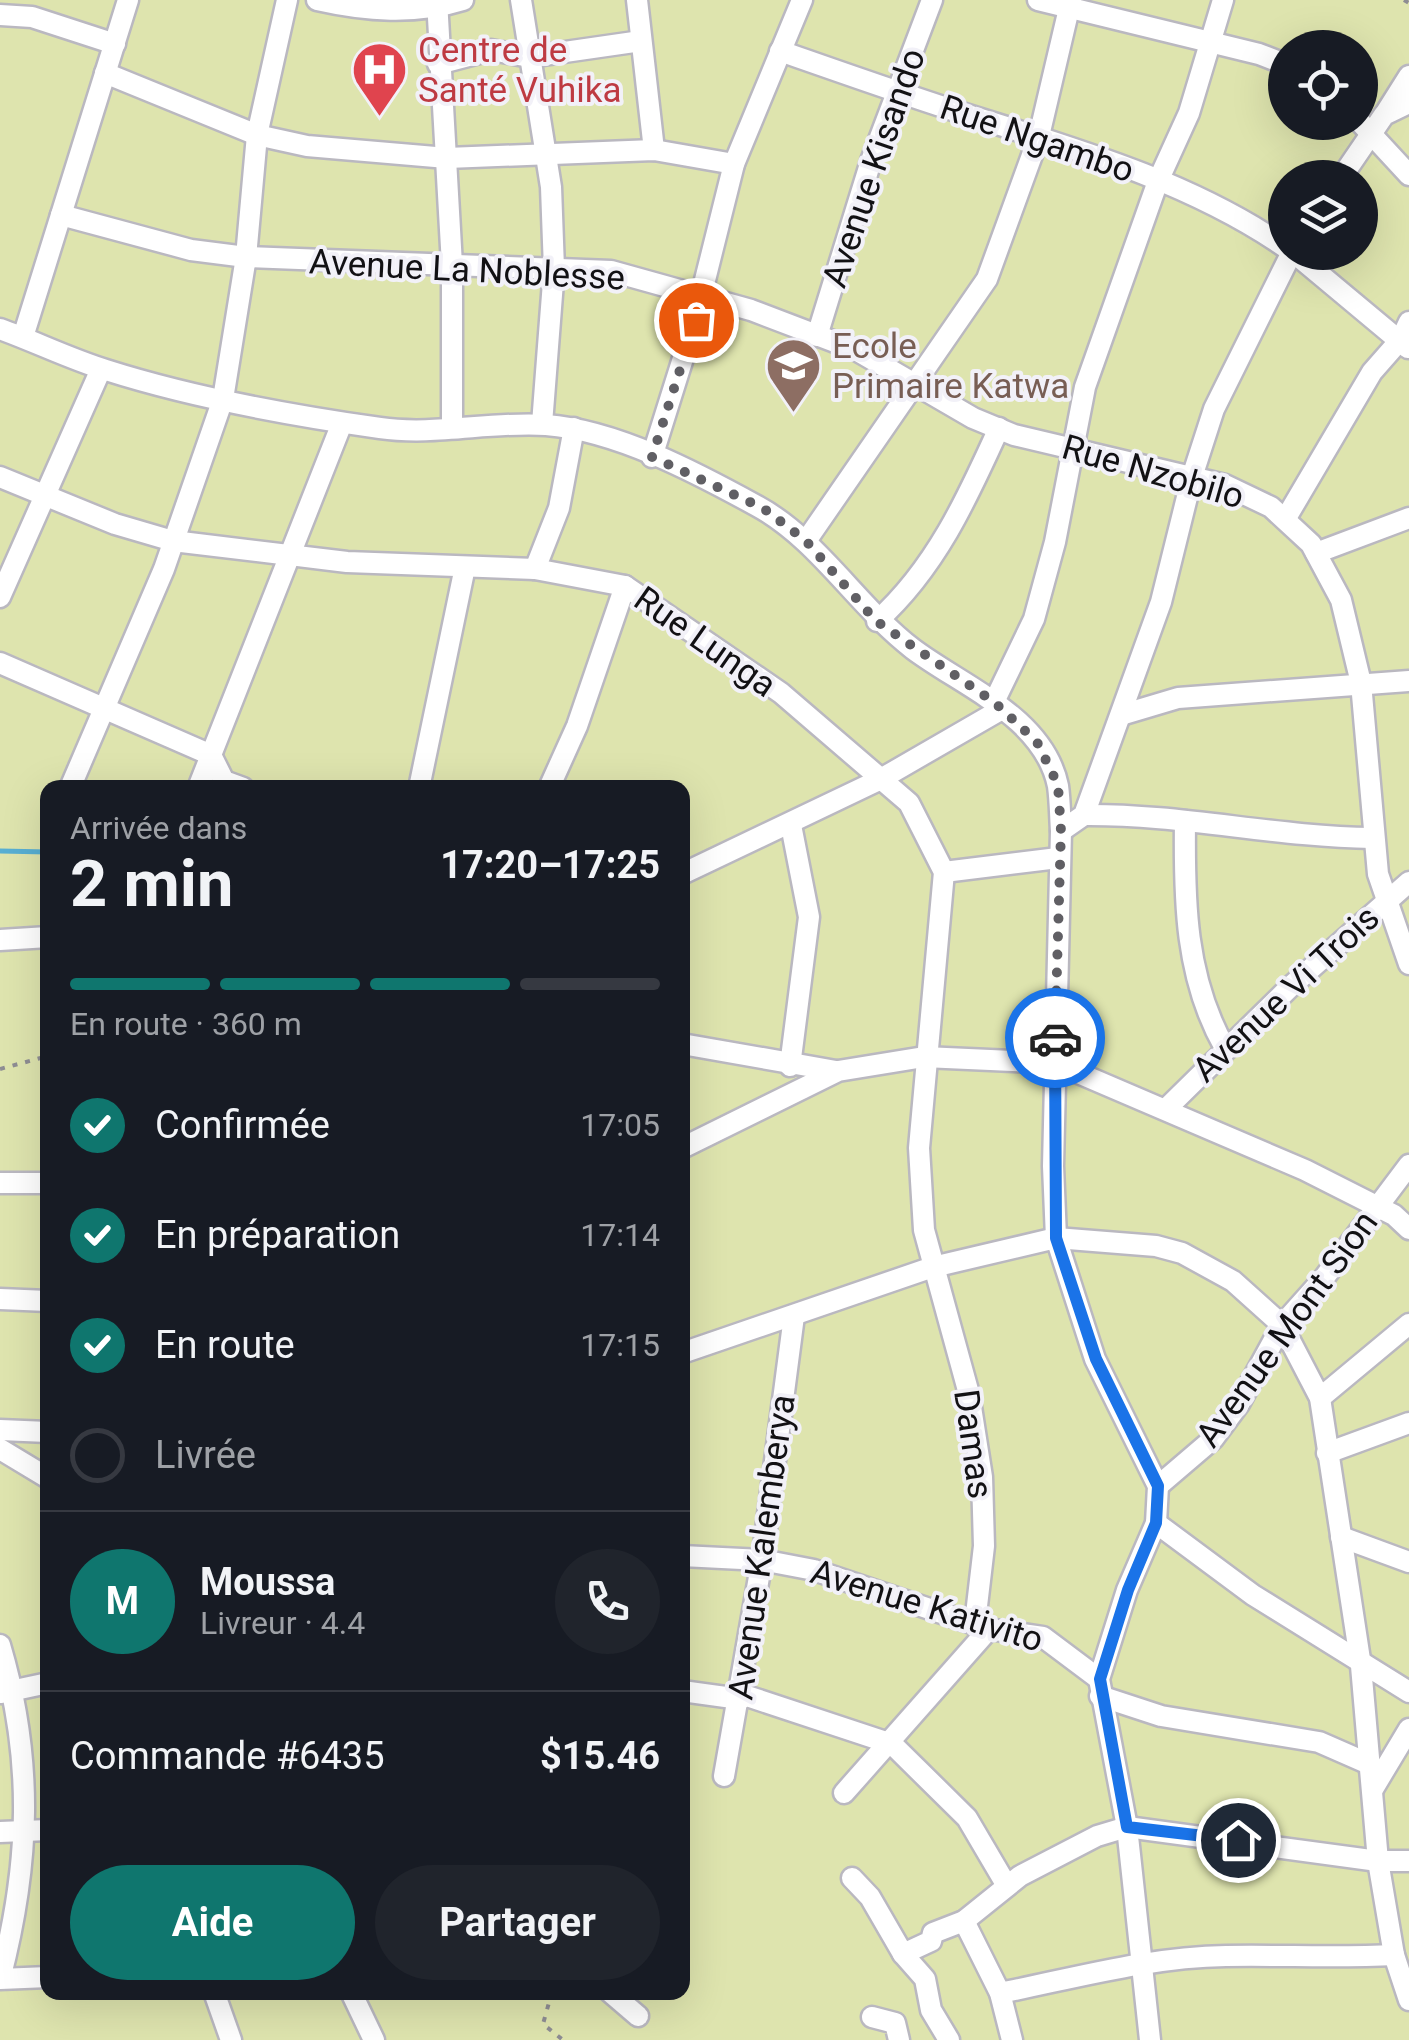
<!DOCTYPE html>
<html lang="fr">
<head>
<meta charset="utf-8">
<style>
	:root { --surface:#171b24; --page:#20242c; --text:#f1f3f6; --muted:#9ea1a6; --line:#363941; --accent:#0f766e }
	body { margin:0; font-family:Roboto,sans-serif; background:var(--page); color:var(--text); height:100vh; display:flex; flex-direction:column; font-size:38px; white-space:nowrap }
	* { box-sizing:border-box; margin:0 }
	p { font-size:32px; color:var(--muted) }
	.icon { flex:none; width:55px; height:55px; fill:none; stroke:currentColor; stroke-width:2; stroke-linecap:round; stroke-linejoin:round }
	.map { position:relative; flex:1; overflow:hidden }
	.panel { position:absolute; left:40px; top:780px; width:650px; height:1220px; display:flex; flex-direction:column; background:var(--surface); border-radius:20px; box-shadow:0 10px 40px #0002 }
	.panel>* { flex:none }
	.tools { position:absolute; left:1268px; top:30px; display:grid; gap:20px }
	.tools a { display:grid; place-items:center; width:110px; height:110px; border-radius:50%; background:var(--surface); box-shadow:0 10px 40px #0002; font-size:50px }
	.pin { position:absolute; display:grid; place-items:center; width:85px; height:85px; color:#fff; margin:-42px; border:5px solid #fff; border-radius:50%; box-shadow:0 2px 10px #0007 }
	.courier { position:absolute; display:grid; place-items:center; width:100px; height:100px; margin:-50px; border:8px solid #1a73e8; border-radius:50%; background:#fff; color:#222; box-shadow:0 2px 12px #0007 }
	.summary em { font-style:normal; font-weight:700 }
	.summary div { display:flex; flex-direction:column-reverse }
	.summary { display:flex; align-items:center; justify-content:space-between; height:170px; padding:0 30px }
	h1 { font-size:65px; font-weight:700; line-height:75px }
	.bar { display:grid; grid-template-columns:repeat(4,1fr); gap:15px 10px; align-content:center; height:120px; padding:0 30px }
	.bar i { height:12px; border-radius:8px; background:var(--line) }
	.bar .active { background:var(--accent) }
	.bar p { grid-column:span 4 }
	.line { display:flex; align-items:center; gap:25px; padding:0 30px; border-top:2px solid var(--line) }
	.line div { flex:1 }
	.round { display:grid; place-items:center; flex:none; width:105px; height:105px; border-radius:52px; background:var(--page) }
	ol { padding:0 30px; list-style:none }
	li { display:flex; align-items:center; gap:30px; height:110px }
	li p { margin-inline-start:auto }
	li .icon { padding:10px; border-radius:50%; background:var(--accent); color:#fff; stroke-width:4 }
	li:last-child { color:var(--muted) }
	li i { width:55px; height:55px; border:5px solid var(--line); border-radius:50% }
	.action { display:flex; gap:20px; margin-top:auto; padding:20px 30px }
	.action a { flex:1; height:115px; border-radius:60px; background:var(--accent); color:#fff; font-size:40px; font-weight:700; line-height:115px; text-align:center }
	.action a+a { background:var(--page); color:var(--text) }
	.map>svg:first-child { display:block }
	.green { fill:#dee4ae; fill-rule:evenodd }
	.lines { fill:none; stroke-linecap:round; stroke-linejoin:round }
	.stream { stroke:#58afd3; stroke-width:5 }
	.minor-casing { stroke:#bab8c0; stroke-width:25 }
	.path { stroke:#8e8d93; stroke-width:4; stroke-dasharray:5 8; stroke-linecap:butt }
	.minor { stroke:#fff; stroke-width:20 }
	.done { stroke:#605f64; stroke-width:10; stroke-dasharray:0 18 }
	.route { stroke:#1a73e8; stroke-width:12 }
	.labels { text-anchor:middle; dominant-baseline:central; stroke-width:8; stroke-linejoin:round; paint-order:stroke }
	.health-label { font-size:35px; fill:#be3a42; stroke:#f2f1f8; text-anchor:start }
	.street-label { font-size:35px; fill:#121114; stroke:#f2f1f8 }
	.education-label { font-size:35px; fill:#785e54; stroke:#f2f1f8; text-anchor:start }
</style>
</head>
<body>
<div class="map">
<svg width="1409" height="2040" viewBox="0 0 1409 2040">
	<rect width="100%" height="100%" fill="#f2f1f8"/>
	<path class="green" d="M0 0H1409V2040H0ZM1285 48H1360V122H1285ZM1285 178H1360V252H1285ZM48 788H682V1992H48Z"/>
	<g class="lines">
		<path class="stream" d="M0 851 48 852"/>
		<defs>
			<g id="minor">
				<path d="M317 0C366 11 415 15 463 0"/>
				<path d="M437 0 452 265V428"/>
				<path d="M521 0 551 187 554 269 542 424"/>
				<path d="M637 0 654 150"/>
				<path d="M1038 0 1259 54 1285 64"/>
				<path d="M0 15 32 17 115 44"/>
				<path d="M780 51C843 73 905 95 968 115 1076 149 1191 182 1285 247"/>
				<path d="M438 64 491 50 530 57 641 41"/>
				<path d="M105 73 257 135 307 146 447 158 654 150 734 164"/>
				<path d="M1385 114 1409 76"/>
				<path d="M1360 122 1409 175"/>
				<path d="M1341 178 1384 115 1409 103"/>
				<path d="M61 215 191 250 246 257 611 271 751 310 856 350 973 418 1014 435 1225 485 1271 507 1311 544 1341 600 1361 683 1378 874 1409 964"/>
				<path d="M1293 252 1408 348"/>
				<path d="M0 329C36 342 70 359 106 370 194 398 288 415 380 428 435 436 492 421 546 425 616 430 697 473 757 506 818 539 857 606 913 649 962 686 1044 717 1058 786 1060 800 1060 816 1061 831L1053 1166 1056 1238 1095 1359 1158 1486 1156 1523 1127 1590 1099 1679 1127 1827 1150 2040"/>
				<path d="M817 336 871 161 932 0"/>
				<path d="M23 337 128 0"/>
				<path d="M652 457 695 320 734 164 802 0"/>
				<path d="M0 477 115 524 173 541 347 562 535 569 625 586 781 693 909 803 944 872 919 1148 924 1230 969 1394 982 1477 984 1546 975 1623"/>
				<path d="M1286 518 1372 372 1401 339 1409 322"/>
				<path d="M806 541 987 279 1039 136 1071 0"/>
				<path d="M1316 553 1409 518"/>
				<path d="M535 569 559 508 574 428"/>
				<path d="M0 597 101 369"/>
				<path d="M877 621C935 569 967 499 999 428"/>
				<path d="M0 663 211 755 224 781 243 788"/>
				<path d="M994 702 1034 619 1055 542 1085 387 1158 181 1189 113 1223 0"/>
				<path d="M1121 715 1178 698 1409 681"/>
				<path d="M70 788 164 569 223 399 246 257 257 135 287 0"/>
				<path d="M198 788 342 423"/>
				<path d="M419 788 465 567"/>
				<path d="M549 788 577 726 625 586"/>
				<path d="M1084 815C1181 814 1276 837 1372 838"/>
				<path d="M1185 821C1184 900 1185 978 1225 1048"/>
				<path d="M1061 831 1084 815 1161 602 1192 477 1214 409 1292 252"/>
				<path d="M944 872 1058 858"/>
				<path d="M682 874 879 780 1002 709"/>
				<path d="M0 940 48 937"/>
				<path d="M682 1044 836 1071"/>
				<path d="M790 1066 809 917 791 825"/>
				<path d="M1166 1109 1290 987 1409 882"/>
				<path d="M682 1148 838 1071 924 1057 1055 1063 1305 1170 1394 1215 1409 1229"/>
				<path d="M0 1183H48"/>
				<path d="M0 1299 48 1301"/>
				<path d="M682 1353 933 1267 1056 1238 1156 1246 1182 1253 1233 1281 1282 1325 1320 1398 1361 1666 1378 1861 1394 1955 1409 2000"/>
				<path d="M1320 1398 1409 1324"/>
				<path d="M0 1430 48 1432"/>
				<path d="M0 1449 48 1478"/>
				<path d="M1327 1453 1409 1423"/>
				<path d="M1158 1486 1213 1439 1239 1404 1282 1325 1324 1278 1409 1165"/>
				<path d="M1156 1523 1253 1595 1409 1692"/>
				<path d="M1341 1537 1409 1562"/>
				<path d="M682 1556 762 1560 814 1570 989 1629 1043 1637 1099 1679"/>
				<path d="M0 1645C34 1760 30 1864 0 1979L48 1977"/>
				<path d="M682 1691 740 1699 747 1696 892 1744 967 1818 1007 1886"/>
				<path d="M1 1693 48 1683"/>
				<path d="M1100 1696 1161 1716 1319 1742 1367 1763"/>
				<path d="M724 1776 762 1560 794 1316"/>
				<path d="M1373 1789 1409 1729"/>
				<path d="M844 1793 989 1629"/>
				<path d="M0 1832 48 1830"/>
				<path d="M852 1878 870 1897 903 1954 925 1979 931 2010 949 2040"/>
				<path d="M964 1921 1000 1993 1012 2040"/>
				<path d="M903 1954 931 1941 933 1933 964 1921 1020 1876 1097 1836 1127 1827 1378 1861H1409"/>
				<path d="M214 1992 231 2040"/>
				<path d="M351 1992 374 2040"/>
				<path d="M610 1992 638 2016"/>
				<path d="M1000 1993C1075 1978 1150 1957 1226 1956 1283 1955 1338 1958 1394 1955"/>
				<path d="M872 2017 895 2023 899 2040"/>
			</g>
		</defs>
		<use href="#minor" class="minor-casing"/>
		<g class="path">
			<path d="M1404 0 1409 3"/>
			<path d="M0 1069 48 1056"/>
			<path d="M552 1992 543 2024 563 2040"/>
		</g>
		<use href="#minor" class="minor"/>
	</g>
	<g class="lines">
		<path class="done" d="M696 320 652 457 763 508 806 541 876 621 994 702 1037 742 1058 785 1061 831 1055 1038"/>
		<path class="route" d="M1055 1038 1056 1238 1096 1359 1158 1486 1156 1523 1128 1590 1100 1679 1127 1827 1238 1840"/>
	</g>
	<defs>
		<symbol id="hospital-pin" viewBox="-11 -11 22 30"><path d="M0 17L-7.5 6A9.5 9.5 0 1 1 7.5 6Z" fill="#e0444e" stroke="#f2f1f8"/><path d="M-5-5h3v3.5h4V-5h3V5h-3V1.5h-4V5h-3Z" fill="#fff"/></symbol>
		<symbol id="school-pin" viewBox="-11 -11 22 30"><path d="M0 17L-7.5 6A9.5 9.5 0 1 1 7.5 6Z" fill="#8d6e63" stroke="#f2f1f8"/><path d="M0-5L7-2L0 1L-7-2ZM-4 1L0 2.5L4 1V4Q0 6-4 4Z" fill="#fff"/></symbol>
	</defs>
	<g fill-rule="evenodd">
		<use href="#hospital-pin" x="348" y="38" width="63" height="86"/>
		<use href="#school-pin" x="762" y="334" width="63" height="86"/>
	</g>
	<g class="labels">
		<g class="health-label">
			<text x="418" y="50">Centre de<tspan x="418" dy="40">Santé Vuhika</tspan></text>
		</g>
		<g class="street-label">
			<text transform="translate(1037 139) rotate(19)">Rue Ngambo</text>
			<text transform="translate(874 168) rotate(-71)">Avenue Kisando</text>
			<text transform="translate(467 270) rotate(3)">Avenue La Noblesse</text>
			<text transform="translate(1153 472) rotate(16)">Rue Nzobilo</text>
			<text transform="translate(705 642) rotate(35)">Rue Lunga</text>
			<text transform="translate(1286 994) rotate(-43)">Avenue Vi Trois</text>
			<text transform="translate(1287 1329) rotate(-54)">Avenue Mont Sion</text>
			<text transform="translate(973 1444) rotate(82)">Damas</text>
			<text transform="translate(762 1547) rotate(-82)">Avenue Kalemberya</text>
			<text transform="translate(927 1606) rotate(17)">Avenue Kativito</text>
		</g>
		<g class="education-label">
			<text x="832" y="346">Ecole<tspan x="832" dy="40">Primaire Katwa</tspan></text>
		</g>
	</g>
</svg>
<div class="tools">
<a><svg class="icon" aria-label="locate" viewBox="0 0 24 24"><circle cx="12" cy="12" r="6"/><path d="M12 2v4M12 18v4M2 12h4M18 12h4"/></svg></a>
<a><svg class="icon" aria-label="layers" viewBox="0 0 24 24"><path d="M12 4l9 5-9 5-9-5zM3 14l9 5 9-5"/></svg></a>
</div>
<div class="pin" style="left:696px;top:320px;background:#ea580c"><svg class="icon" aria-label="bag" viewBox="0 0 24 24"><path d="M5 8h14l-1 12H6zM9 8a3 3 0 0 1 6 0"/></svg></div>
<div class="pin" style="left:1238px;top:1840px;background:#1f2937"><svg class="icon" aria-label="home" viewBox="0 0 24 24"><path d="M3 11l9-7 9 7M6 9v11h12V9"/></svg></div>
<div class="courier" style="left:1055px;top:1038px"><svg class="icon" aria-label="car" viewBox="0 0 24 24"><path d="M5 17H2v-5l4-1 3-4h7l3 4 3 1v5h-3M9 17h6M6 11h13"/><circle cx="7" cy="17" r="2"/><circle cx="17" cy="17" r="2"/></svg></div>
<section class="panel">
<div class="summary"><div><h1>2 min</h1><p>Arrivée dans</p></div><em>17:20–17:25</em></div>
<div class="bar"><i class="active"></i><i class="active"></i><i class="active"></i><i></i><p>En route · 360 m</p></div>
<ol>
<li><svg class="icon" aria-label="check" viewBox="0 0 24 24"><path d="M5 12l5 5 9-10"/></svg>Confirmée<p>17:05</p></li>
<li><svg class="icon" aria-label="check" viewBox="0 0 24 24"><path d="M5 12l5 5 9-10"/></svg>En préparation<p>17:14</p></li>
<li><svg class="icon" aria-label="check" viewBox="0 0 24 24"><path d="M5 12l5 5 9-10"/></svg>En route<p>17:15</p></li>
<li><i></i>Livrée</li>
</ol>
<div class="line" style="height:180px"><b class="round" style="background:var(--accent);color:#fff">M</b><div><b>Moussa</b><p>Livreur · 4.4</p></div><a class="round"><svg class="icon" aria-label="phone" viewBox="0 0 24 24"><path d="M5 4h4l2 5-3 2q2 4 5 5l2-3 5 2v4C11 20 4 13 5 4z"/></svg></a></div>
<div class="line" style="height:130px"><div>Commande #6435</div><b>$15.46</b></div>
<div class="action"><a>Aide</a><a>Partager</a></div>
</section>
</div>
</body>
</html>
